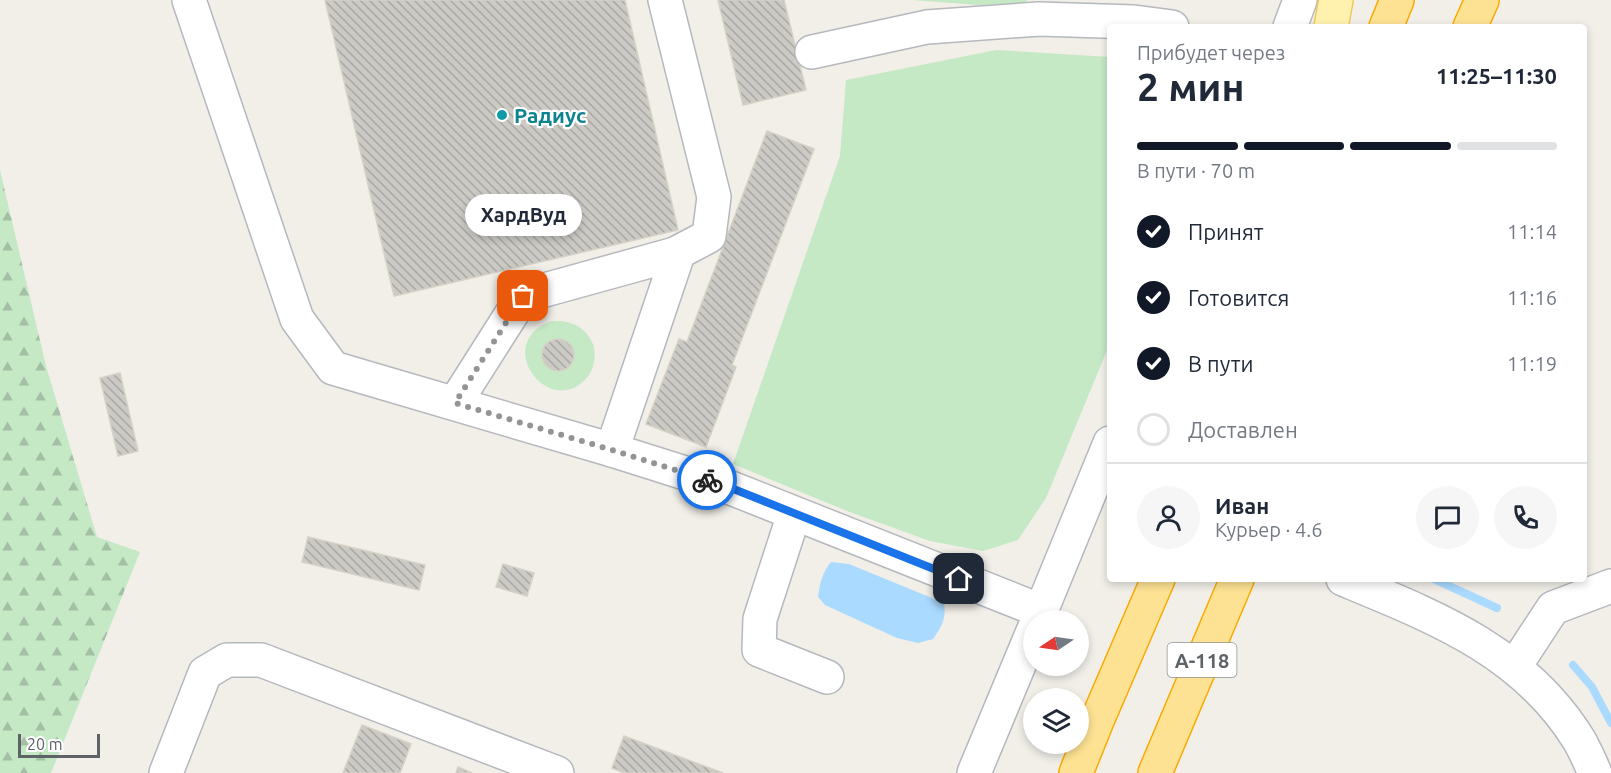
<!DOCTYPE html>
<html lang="ru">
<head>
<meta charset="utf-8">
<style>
	:root { --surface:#fff; --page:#f6f6f7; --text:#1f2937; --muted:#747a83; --line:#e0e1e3; --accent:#111827 }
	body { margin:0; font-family:Ubuntu,sans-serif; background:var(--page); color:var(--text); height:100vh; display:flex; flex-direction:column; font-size:22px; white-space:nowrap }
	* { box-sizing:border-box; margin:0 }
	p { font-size:20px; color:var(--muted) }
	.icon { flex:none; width:33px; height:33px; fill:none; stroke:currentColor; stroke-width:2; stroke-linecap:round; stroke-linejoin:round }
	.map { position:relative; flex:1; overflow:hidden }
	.details { position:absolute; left:1107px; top:24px; width:480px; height:558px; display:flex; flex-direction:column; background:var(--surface); border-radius:6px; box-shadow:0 3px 9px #0003 }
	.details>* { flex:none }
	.needle { width:39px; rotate:257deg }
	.buttons { position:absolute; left:1023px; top:610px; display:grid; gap:12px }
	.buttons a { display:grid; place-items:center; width:66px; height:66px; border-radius:50%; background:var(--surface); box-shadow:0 3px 9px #0003; font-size:30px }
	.scale { position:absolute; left:18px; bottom:15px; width:82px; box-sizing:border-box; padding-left:6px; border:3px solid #5f6368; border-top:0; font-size:16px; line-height:21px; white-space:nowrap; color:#5f6368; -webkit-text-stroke:4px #fff; paint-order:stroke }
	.pin { position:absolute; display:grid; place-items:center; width:51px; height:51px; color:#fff; margin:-26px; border-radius:12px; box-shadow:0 3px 9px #0006 }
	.courier { position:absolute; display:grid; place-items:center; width:60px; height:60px; margin:-30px; border:4px solid #1a73e8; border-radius:50%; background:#fff; color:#222; box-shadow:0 2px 8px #0007 }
	.bubble { position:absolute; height:42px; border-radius:21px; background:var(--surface); box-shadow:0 3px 9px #0003; font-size:20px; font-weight:700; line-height:42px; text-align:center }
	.headline em { font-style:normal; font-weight:700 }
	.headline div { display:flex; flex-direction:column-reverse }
	.headline { display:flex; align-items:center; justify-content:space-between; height:102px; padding:0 30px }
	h1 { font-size:39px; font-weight:700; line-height:45px }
	.bar { display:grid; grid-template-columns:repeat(4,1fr); gap:9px 6px; align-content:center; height:72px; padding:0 30px }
	.bar i { height:8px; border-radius:4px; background:var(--line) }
	.bar .on { background:var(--accent) }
	.bar p { grid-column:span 4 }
	.line { display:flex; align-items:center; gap:15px; padding:0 30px; border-top:2px solid var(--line) }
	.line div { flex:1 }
	.round { display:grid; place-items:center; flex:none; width:63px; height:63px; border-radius:32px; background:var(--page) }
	ol { padding:0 30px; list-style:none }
	li { display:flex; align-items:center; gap:18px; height:66px }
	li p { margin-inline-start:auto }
	li .icon { padding:6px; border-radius:50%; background:var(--accent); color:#fff; stroke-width:4 }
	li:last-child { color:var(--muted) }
	li i { width:33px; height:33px; border:3px solid var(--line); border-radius:50% }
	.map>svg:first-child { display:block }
	.green { fill:#c5e8c5; fill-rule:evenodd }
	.forest { fill:url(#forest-firs) }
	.water { fill:#aadaff }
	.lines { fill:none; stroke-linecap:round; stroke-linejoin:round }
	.stream { stroke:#aadaff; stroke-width:8 }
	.building { fill:url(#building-back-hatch); stroke:#d6d1c6; stroke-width:1.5 }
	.minor-casing { stroke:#b5b8bc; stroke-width:36 }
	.major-casing { stroke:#f2c960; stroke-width:36 }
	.highway-casing { stroke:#f9ab00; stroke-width:36 }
	.minor { stroke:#fff; stroke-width:33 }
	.major { stroke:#fff2af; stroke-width:33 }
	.highway { stroke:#fde293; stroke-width:33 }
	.done { stroke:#929495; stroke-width:6; stroke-dasharray:0 10.8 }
	.route { stroke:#1a73e8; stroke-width:8 }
	.culture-dot { fill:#0f9aa8; stroke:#fff; stroke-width:2 }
	.labels { text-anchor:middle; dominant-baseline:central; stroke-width:4.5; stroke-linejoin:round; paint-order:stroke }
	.shield { fill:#fff; stroke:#8f9295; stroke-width:1.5 }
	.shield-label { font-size:20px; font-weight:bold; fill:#5f6368 }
	.culture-label { font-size:21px; font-weight:bold; fill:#0d838f; stroke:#fff; text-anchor:start }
</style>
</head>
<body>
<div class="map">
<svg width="1611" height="773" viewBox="0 0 1611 773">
	<defs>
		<pattern id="forest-firs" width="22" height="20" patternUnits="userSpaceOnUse" patternTransform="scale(1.5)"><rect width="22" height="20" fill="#c5e8c5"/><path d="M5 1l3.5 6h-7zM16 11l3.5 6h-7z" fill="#a3c0a4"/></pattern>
		<pattern id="building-back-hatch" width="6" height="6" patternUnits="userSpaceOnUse" patternTransform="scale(1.5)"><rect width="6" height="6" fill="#cccac5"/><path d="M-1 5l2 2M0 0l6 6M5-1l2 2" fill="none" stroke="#a9a8a4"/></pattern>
	</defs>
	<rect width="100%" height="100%" fill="#f1efe8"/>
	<g class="green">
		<path d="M912 0H1027L1026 3 979 5Z"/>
		<path d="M996 50 1110 57V343L1046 498 1018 540 983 551 930 541 847 511 733 464 840 156 846 80Z"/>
		<path d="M552 321C571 320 585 326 593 344 596 354 595 366 589 375 552 424 489 343 552 321ZM555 339C561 339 567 340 571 346 588 372 533 382 545 346Z"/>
	</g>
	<path class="forest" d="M0 170 46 366 97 537 140 552 51 773H0Z"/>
	<path class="water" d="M831 562 849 564 944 603C947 617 941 628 933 639L918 643 897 638 825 605 818 597C820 583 822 573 831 562Z"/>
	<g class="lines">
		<g class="stream">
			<path d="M1434 579 1497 608"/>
			<path d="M1573 665 1592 687 1611 723"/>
		</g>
	</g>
	<g class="building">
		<path d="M325 0H625L678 230 394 296Z"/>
		<path d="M718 0H784L806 90 743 105Z"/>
		<path d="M767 131 814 149 732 365 736 367 706 447 646 424 679 339 687 342Z"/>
		<circle cx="558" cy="355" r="16"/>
		<path d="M120 373 138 451 118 456 100 378Z"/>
		<path d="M308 537 425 565 419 590 302 562Z"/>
		<path d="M503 564 534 573 527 596 496 587Z"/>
		<path d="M362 725 411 744 400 773H343Z"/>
		<path d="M624 736 723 773H624L612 768Z"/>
		<path d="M458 767 472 773H456Z"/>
	</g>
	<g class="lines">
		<defs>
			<g id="minor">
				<path d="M189 0 297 319 333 368 612 450 726 486 1041 611"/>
				<path d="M665 0 714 197 709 236 675 254"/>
				<path d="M1290 27 1300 0"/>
				<path d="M812 52 927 27 1039 19 1134 22 1172 27"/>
				<path d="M455 403 523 296 675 254 676 260 612 450"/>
				<path d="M794 514 760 619 759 650 827 677"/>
				<path d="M1343 579C1435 617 1524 651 1579 740 1585 750 1590 762 1595 773"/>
				<path d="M1037 621 1110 443"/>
				<path d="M1515 666 1553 608 1611 586"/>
				<path d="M166 773 205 673 227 660H261L557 773"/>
				<path d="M974 773 1034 629"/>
			</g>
			<path id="major" d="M1331 27 1336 0"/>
			<g id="highway">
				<path d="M1386 27 1397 0"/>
				<path d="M1470 27 1482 0"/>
				<path d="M1076 773 1096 723 1158 579"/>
				<path d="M1155 773 1237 579"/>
			</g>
		</defs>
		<use href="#minor" class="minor-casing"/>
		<use href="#major" class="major-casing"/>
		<use href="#highway" class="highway-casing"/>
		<use href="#minor" class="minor"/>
		<use href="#major" class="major"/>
		<use href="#highway" class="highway"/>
	</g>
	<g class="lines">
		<path class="done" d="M523 296 455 403 612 450 707 480"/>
		<path class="route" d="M707 480 726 486 959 579"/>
	</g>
	<circle class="culture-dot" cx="502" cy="115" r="6"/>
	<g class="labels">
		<rect class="shield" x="1167.5" y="643" width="69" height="34" rx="4.5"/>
		<g class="shield-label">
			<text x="1202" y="660">А-118</text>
		</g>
		<g class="culture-label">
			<text x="514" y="115">Радиус</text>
		</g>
	</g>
</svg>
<div class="buttons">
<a><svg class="needle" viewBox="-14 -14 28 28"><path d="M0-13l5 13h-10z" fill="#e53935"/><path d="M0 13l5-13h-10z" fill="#747a83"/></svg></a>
<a><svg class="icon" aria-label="layers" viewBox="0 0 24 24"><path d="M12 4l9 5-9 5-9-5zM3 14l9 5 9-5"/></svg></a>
</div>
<div class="scale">20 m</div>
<div class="pin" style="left:523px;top:296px;background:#ea580c"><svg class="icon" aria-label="bag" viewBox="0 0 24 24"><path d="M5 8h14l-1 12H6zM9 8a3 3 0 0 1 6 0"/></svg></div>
<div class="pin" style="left:959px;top:579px;background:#1f2937"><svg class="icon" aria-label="home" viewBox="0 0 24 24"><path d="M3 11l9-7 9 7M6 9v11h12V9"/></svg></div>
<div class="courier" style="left:707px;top:480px"><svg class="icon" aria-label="bike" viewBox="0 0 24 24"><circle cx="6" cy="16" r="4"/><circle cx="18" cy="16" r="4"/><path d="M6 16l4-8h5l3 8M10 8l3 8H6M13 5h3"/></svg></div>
<div class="bubble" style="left:465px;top:194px;width:117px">ХардВуд</div>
<section class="details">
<div class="headline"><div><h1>2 мин</h1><p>Прибудет через</p></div><em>11:25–11:30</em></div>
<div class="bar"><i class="on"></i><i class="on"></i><i class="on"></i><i></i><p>В пути · 70 m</p></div>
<ol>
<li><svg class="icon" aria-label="check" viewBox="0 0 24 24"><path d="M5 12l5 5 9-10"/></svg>Принят<p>11:14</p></li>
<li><svg class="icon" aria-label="check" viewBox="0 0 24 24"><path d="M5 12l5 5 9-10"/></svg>Готовится<p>11:16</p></li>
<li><svg class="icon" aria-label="check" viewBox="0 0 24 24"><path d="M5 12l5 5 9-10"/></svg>В пути<p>11:19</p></li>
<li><i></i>Доставлен</li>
</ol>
<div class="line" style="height:108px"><a class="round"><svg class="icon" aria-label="person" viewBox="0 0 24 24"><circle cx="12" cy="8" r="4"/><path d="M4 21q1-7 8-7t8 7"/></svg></a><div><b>Иван</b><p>Курьер · 4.6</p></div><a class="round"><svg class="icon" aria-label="chat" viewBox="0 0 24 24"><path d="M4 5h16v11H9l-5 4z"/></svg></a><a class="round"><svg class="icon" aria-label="phone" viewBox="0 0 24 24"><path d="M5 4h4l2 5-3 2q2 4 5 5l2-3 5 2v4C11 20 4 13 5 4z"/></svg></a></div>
</section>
</div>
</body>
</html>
